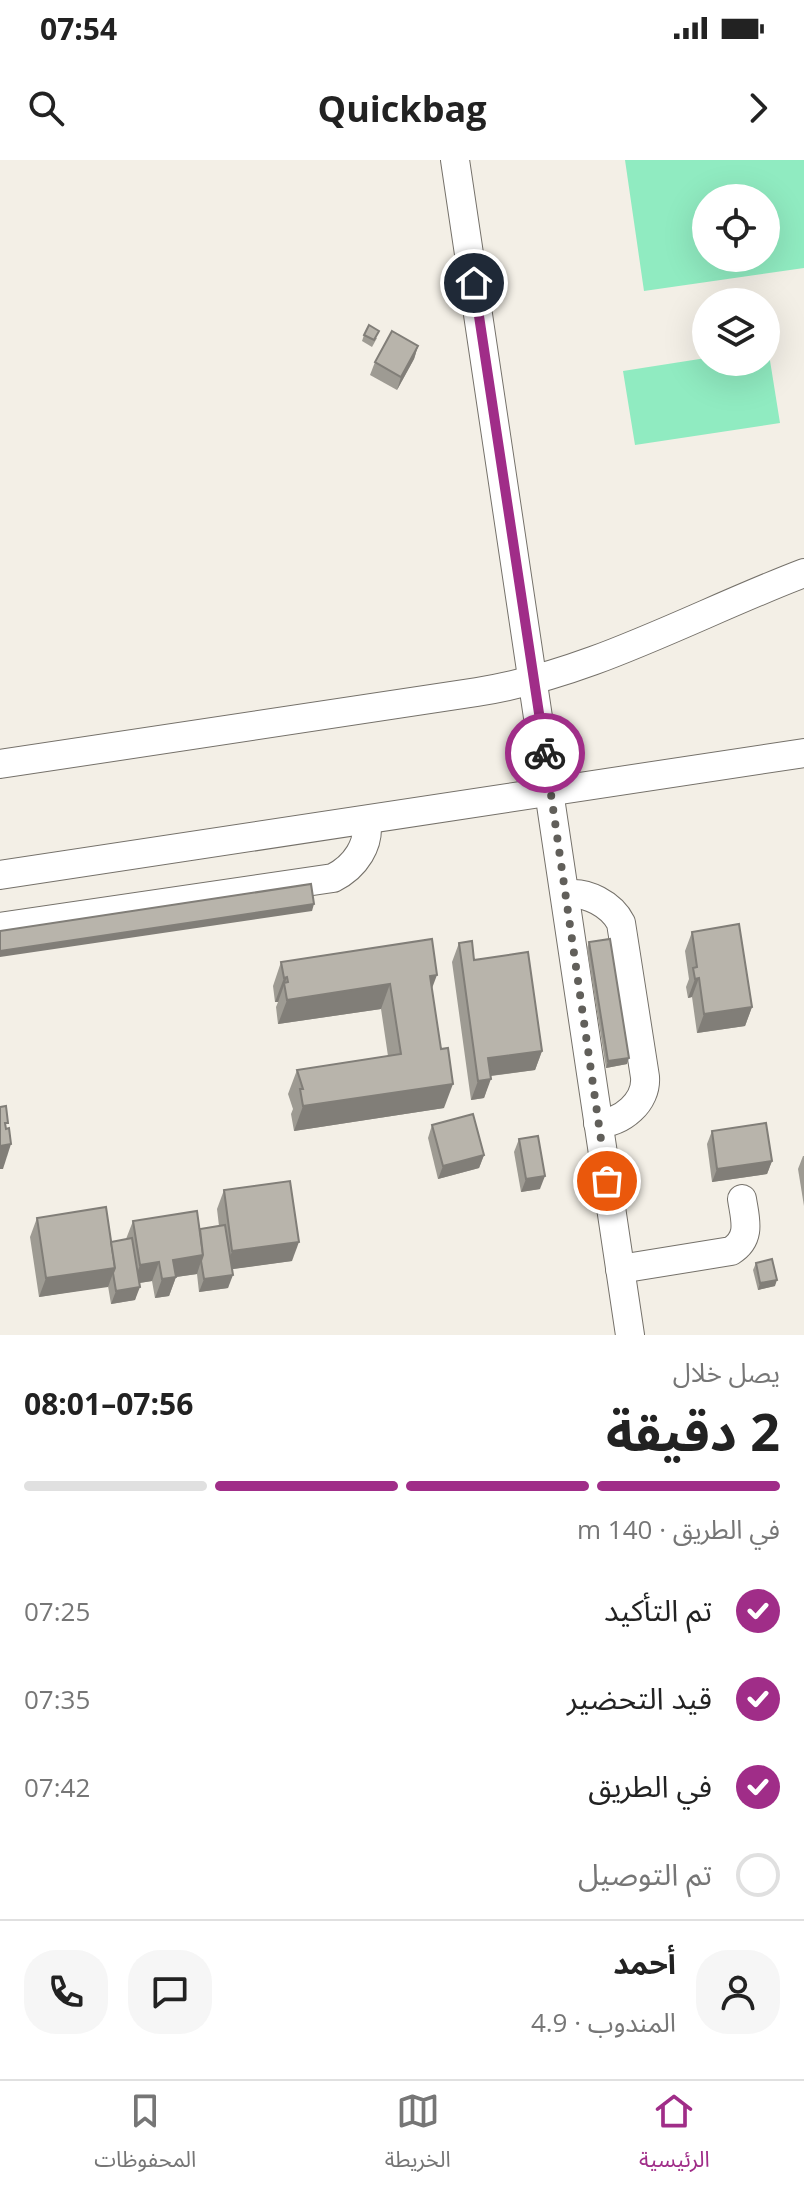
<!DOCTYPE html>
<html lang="ar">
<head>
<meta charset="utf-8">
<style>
	:root { --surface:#fff; --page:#f6f6f6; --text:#222; --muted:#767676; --line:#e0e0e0; --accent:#a02d88 }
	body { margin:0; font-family:"Open Sans","Noto Sans Arabic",sans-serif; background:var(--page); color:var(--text); direction:rtl; height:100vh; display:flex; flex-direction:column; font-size:30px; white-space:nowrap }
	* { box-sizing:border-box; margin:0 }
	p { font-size:26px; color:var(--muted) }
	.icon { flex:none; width:44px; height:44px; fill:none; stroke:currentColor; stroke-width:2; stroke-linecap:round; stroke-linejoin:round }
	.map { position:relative; height:1175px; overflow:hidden; direction:ltr }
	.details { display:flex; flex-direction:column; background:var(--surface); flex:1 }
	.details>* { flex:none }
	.buttons { position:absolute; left:692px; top:24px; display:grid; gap:16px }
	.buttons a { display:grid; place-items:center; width:88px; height:88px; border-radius:50%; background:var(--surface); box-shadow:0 8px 32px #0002; font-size:40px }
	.pin { position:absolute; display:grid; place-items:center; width:68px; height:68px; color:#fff; margin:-34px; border:4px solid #fff; border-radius:50%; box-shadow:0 2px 8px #0007 }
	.courier { position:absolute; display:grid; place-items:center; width:80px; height:80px; margin:-40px; border:6px solid #a02d88; border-radius:50%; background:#fff; color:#222; box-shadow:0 2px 10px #0007 }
	.summary em { font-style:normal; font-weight:700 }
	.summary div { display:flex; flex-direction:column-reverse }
	.summary { display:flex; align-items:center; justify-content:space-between; height:136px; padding:0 24px }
	h1 { font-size:52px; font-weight:700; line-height:60px }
	.bar { display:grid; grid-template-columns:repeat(4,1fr); gap:12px 8px; align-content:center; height:96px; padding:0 24px }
	.bar i { height:10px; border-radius:6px; background:var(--line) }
	.bar .on { background:var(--accent) }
	.bar p { grid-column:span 4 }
	.line { display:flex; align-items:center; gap:20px; padding:0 24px; border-top:2px solid var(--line) }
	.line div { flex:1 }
	.round { display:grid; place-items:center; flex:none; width:84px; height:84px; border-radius:32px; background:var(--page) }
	ol { padding:0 24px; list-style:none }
	li { display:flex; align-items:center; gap:24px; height:88px }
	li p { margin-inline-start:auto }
	li .icon { padding:8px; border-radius:50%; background:var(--accent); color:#fff; stroke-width:4 }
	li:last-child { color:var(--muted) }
	li i { width:44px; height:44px; border:4px solid var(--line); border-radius:50% }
	.status { display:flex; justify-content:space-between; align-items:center; height:56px; padding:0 40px; background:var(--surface); direction:ltr }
	.status svg { height:22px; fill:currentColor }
	header { display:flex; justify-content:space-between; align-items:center; height:104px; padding:0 24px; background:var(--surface); font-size:36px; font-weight:700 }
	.tab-bar { display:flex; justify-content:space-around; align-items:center; height:112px; border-top:2px solid var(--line); background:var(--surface); font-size:22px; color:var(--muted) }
	.tab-bar a { display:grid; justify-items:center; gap:4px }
	.tab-bar .on { color:var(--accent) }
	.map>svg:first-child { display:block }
	.green { fill:#90ebc1; fill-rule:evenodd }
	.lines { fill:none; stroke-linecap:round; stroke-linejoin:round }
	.minor-casing { stroke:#75716a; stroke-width:30 }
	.minor { stroke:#fff; stroke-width:28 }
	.wall { fill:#9e9b93 }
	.shaded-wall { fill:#817e78 }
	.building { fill:#b8b4ab; stroke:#817e78; stroke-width:2 }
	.done { stroke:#615f5a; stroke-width:8; stroke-dasharray:0 14.4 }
	.route { stroke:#a02d88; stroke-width:10 }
</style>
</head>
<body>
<div class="status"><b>07:54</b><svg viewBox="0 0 49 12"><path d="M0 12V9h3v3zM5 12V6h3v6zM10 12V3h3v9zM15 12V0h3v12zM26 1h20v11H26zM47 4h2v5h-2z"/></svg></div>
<header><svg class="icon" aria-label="forward" viewBox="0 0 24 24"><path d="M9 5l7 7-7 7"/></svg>Quickbag<svg class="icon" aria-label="search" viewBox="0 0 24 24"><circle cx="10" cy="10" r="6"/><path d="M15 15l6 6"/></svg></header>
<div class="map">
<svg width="804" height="1175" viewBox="0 0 804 1175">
	<rect width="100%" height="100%" fill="#f3efe6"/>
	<g class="green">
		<path d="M625 0H804V108L644 131ZM706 38H766V98H706Z"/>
		<path d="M766 188H768L780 263 635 285 623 211 706 198V202H766Z"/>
	</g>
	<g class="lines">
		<defs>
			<g id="minor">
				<path d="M455 0 630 1175"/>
				<path d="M0 604 477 532C592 514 696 454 804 413"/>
				<path d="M0 715 804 593"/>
				<path d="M565 735C586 730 612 745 621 763L645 917C647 942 622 963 598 963"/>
				<path d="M0 767 333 718C355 707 371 684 366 660"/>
				<path d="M620 1109 731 1091C752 1078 745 1059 742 1039"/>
			</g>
		</defs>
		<use href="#minor" class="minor-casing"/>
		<use href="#minor" class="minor"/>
	</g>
	<g class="wall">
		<path d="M364 175 377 178 372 187 362 181Z"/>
		<path d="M418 186 414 199 397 230 370 215 375 202Z"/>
		<path d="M692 772 752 847 745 866 697 873 692 837 688 838 686 827 689 819 685 791Z"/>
		<path d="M589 782 627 904 606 908 587 789Z"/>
		<path d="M459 783 474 800 542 891 535 910 491 916 484 938 471 940 452 802Z"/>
		<path d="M281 802 432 829 444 948 294 971 291 954 293 949 288 934 297 910 388 896 381 849 278 864 276 847 278 842H275L273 826Z"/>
		<path d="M432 965 484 995 479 1008 438 1019 428 978Z"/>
		<path d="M712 971 772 1001 767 1014 712 1022 707 984Z"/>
		<path d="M519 979 540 1029 521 1032 514 992Z"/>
		<path d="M803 996H804V1046L798 1009Z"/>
		<path d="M224 1030 292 1101 232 1109 228 1128 199 1132 197 1114 176 1117 169 1136 155 1138 152 1121 139 1123 135 1140 111 1144 108 1126 39 1137 30 1077 37 1058 111 1082 126 1079 133 1061 200 1069 219 1066 217 1049Z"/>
		<path d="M756 1103 775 1126 758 1130 753 1110Z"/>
	</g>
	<g class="shaded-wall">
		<path d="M418 186 414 199 397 230 401 217Z"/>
		<path d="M314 744 312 751 0 797V791Z"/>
		<path d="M437 815 428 839 430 816Z"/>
		<path d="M287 817 278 842H275L284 818Z"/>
		<path d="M699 818 692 837 688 838 695 819Z"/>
		<path d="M390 824 381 849 278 864 287 840Z"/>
		<path d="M752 847 745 866 697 873 704 854Z"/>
		<path d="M542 891 535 910 481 917 488 898Z"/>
		<path d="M629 898 627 904 606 908 608 901Z"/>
		<path d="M491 919 484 938 471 940 478 921Z"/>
		<path d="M453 924 444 948 294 971 303 946Z"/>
		<path d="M11 984 3 1009H0V986Z"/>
		<path d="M484 995 479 1008 438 1019 443 1006Z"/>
		<path d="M772 1001 767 1014 712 1022 717 1009Z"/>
		<path d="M545 1016 540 1029 521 1032 526 1019Z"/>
		<path d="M299 1082 292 1101 226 1110 232 1091Z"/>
		<path d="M203 1095 197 1114 176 1117 169 1136 155 1138 162 1119 173 1100Z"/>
		<path d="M159 1102 152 1121 133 1124 140 1105Z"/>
		<path d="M115 1108 108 1127 39 1137 46 1118Z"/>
		<path d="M233 1115 228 1128 199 1132 204 1119Z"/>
		<path d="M777 1120 775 1126 758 1130 760 1123Z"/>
		<path d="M140 1127 135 1140 111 1144 116 1131Z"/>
	</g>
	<g class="building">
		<path d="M369 165 379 171 374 180 364 175Z"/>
		<path d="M392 171 418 186 401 217 375 202Z"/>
		<path d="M311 724 314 744 0 791V771Z"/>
		<path d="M739 764 752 847 704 854 699 818 695 819 693 808 697 807 692 772Z"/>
		<path d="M432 779 437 815 430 816 441 889 448 888 453 924 303 946 300 929H303L297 910 401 894 390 824 287 840 284 823 288 822 287 817 284 818 281 802Z"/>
		<path d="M610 779 629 898 608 901 589 782Z"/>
		<path d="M472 781 474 800 528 792 542 891 488 898 491 919 478 921 459 783Z"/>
		<path d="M6 946 8 963H5L6 969 9 968 11 984 0 986V947Z"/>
		<path d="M473 954 484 995 443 1006 432 965Z"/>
		<path d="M766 963 772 1001 717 1009 712 971Z"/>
		<path d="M538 976 545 1016 526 1019 519 979Z"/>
		<path d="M290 1021 299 1082 232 1091 224 1030Z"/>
		<path d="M106 1047 115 1108 46 1118 37 1058Z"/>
		<path d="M197 1051 203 1095 173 1100 176 1117 162 1119 159 1102 140 1105 133 1061Z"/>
		<path d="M225 1065 233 1115 204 1119 201 1101 203 1095 200 1069Z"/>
		<path d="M132 1078 140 1127 116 1131 113 1113 115 1108 111 1082Z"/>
		<path d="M772 1099 777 1120 760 1123 756 1103Z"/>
	</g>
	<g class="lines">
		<path class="done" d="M545 593 607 1021"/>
		<path class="route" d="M474 123 545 593"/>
	</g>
</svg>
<div class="buttons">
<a><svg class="icon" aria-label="locate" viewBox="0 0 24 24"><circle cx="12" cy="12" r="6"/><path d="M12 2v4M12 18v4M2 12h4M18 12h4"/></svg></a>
<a><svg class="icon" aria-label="layers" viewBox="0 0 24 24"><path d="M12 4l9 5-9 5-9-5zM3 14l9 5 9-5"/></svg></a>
</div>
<div class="pin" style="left:607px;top:1021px;background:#ea580c"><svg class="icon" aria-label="bag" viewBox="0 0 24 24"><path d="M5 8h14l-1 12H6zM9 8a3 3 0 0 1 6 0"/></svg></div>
<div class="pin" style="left:474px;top:123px;background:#1f2937"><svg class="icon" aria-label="home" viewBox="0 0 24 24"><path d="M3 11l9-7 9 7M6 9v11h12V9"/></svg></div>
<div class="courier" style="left:545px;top:593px"><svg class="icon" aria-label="bike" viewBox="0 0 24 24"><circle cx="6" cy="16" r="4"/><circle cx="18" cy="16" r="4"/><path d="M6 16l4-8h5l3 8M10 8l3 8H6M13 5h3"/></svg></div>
</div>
<section class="details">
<div class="summary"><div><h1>2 دقيقة</h1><p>يصل خلال</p></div><em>07:56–08:01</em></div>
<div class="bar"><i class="on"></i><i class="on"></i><i class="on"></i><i></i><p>في الطريق · 140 m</p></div>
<ol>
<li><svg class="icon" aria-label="check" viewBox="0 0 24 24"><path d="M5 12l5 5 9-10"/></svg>تم التأكيد<p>07:25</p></li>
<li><svg class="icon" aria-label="check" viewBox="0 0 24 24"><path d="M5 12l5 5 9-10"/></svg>قيد التحضير<p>07:35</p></li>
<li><svg class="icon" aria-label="check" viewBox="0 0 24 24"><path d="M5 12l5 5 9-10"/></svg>في الطريق<p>07:42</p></li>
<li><i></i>تم التوصيل</li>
</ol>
<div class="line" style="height:144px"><a class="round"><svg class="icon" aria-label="person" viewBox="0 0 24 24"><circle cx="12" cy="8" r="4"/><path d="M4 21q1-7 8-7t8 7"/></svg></a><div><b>أحمد</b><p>المندوب · 4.9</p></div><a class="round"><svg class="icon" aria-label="chat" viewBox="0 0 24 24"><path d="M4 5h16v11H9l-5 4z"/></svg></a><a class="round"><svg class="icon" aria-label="phone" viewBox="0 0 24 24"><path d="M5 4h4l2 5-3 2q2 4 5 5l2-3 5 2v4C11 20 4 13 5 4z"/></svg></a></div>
</section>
<nav class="tab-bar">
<a class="on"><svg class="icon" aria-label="home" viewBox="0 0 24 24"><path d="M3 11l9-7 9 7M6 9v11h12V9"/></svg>الرئيسية</a>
<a><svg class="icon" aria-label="map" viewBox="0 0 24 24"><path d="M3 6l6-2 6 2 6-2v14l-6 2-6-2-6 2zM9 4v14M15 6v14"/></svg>الخريطة</a>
<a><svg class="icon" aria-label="saved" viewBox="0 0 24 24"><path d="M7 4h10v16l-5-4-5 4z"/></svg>المحفوظات</a>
</nav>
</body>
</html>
